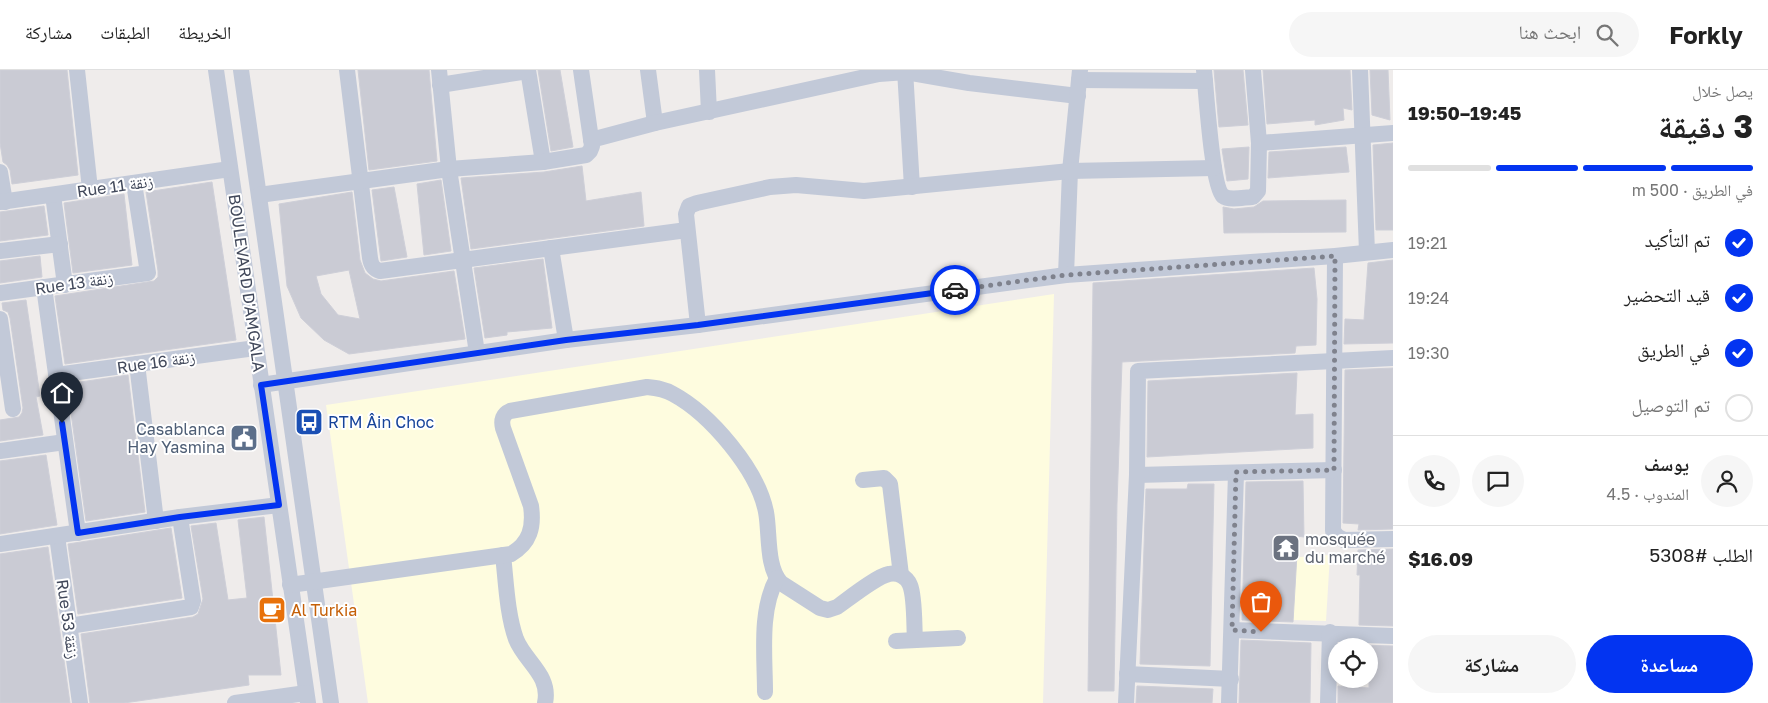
<!DOCTYPE html>
<html lang="ar">
<head>
<meta charset="utf-8">
<style>
	:root { --surface:#fff; --page:#f6f6f6; --text:#222; --muted:#767676; --line:#e0e0e0; --accent:#0334f1 }
	body { margin:0; font-family:"Golos Text","Noto Naskh Arabic",sans-serif; background:var(--page); color:var(--text); direction:rtl; height:100vh; display:flex; flex-direction:column; font-size:19px; white-space:nowrap }
	* { box-sizing:border-box; margin:0 }
	p { font-size:16px; color:var(--muted) }
	.icon { flex:none; width:28px; height:28px; fill:none; stroke:currentColor; stroke-width:2; stroke-linecap:round; stroke-linejoin:round }
	.map { position:relative; flex:1; overflow:hidden; direction:ltr }
	.side { display:flex; flex-direction:column; background:var(--surface); width:375px }
	.side>* { flex:none }
	.controls { position:absolute; left:1328px; top:568px; display:grid; gap:10px }
	.controls a { display:grid; place-items:center; width:50px; height:50px; border-radius:50%; background:var(--surface); box-shadow:0 2px 12px #0003; font-size:25px }
	.pin { position:absolute; display:grid; place-items:center; width:42px; height:42px; color:#fff; margin:-51px -21px; border-radius:50% 50% 50% 0; rotate:-45deg; box-shadow:0 0 5px #0007 }
	.pin .icon { rotate:45deg }
	.courier { position:absolute; display:grid; place-items:center; width:50px; height:50px; margin:-25px; border:4px solid #0334f1; border-radius:50%; background:#fff; color:#222; box-shadow:0 1px 6px #0007 }
	.head em { font-style:normal; font-weight:700 }
	.head div { display:flex; flex-direction:column-reverse }
	.head { display:flex; align-items:center; justify-content:space-between; height:85px; padding:0 15px }
	h1 { font-size:32px; font-weight:700; line-height:38px }
	.bar { display:grid; grid-template-columns:repeat(4,1fr); gap:8px 5px; align-content:center; height:60px; padding:0 15px }
	.bar i { height:6px; border-radius:4px; background:var(--line) }
	.bar .active { background:var(--accent) }
	.bar p { grid-column:span 4 }
	.line { display:flex; align-items:center; gap:12px; padding:0 15px; border-top:1px solid var(--line) }
	.line div { flex:1 }
	.round { display:grid; place-items:center; flex:none; width:52px; height:52px; border-radius:26px; background:var(--page) }
	ol { padding:0 15px; list-style:none }
	li { display:flex; align-items:center; gap:15px; height:55px }
	li p { margin-inline-start:auto }
	li .icon { padding:5px; border-radius:50%; background:var(--accent); color:#fff; stroke-width:4 }
	li:last-child { color:var(--muted) }
	li i { width:28px; height:28px; border:2px solid var(--line); border-radius:50% }
	.button { display:flex; gap:10px; margin-top:auto; padding:10px 15px }
	.button a { flex:1; height:58px; border-radius:30px; background:var(--accent); color:#fff; font-size:20px; font-weight:700; line-height:58px; text-align:center }
	.button a+a { background:var(--page); color:var(--text) }
	header { display:flex; align-items:center; gap:30px; box-sizing:border-box; height:70px; padding:0 25px; background:var(--surface); border-bottom:1px solid var(--line) }
	header strong { font-size:24px }
	nav { display:flex; gap:28px; margin-inline-start:auto; font-size:18px }
	.search { width:350px; height:45px; background:var(--page); display:flex; align-items:center; gap:12px; box-sizing:border-box; padding:0 18px; border-radius:28px; color:var(--muted); font-size:19px }
	main { display:flex; flex:1; min-height:0 }
	.map>svg:first-child { display:block }
	.commercial { fill:#fefcdf }
	.building { fill:#cacbd4; stroke:#cecfd8; fill-rule:evenodd }
	.lines { fill:none; stroke-linecap:round; stroke-linejoin:round }
	.minor { stroke:#c2c9d8; stroke-width:16 }
	.done { stroke:#7f828d; stroke-width:5; stroke-dasharray:0 9 }
	.route { stroke:#0334f1; stroke-width:6 }
	.labels { text-anchor:middle; dominant-baseline:central; stroke-width:4; stroke-linejoin:round; paint-order:stroke }
	.street-label { font-size:16px; fill:#42495b; stroke:#fff }
	.transit-label { font-size:16px; fill:#164399; stroke:#fff; text-anchor:start }
	.service-label { font-size:16px; fill:#4e5e75; stroke:#fff; text-anchor:end }
	.worship-label { font-size:16px; fill:#5b616d; stroke:#fff; text-anchor:start }
	.food-label { font-size:16px; fill:#c56008; stroke:#fff; text-anchor:start }
</style>
</head>
<body>
<header>
<strong>Forkly</strong>
<div class="search"><svg class="icon" aria-label="search" viewBox="0 0 24 24"><circle cx="10" cy="10" r="6"/><path d="M15 15l6 6"/></svg>ابحث هنا</div>
<nav><a>الخريطة</a><a>الطبقات</a><a>مشاركة</a></nav>
</header>
<main>
<section class="side">
<div class="head"><div><h1>3 دقيقة</h1><p>يصل خلال</p></div><em>19:45–19:50</em></div>
<div class="bar"><i class="active"></i><i class="active"></i><i class="active"></i><i></i><p>في الطريق · 500 m</p></div>
<ol>
<li><svg class="icon" aria-label="check" viewBox="0 0 24 24"><path d="M5 12l5 5 9-10"/></svg>تم التأكيد<p>19:21</p></li>
<li><svg class="icon" aria-label="check" viewBox="0 0 24 24"><path d="M5 12l5 5 9-10"/></svg>قيد التحضير<p>19:24</p></li>
<li><svg class="icon" aria-label="check" viewBox="0 0 24 24"><path d="M5 12l5 5 9-10"/></svg>في الطريق<p>19:30</p></li>
<li><i></i>تم التوصيل</li>
</ol>
<div class="line" style="height:90px"><a class="round"><svg class="icon" aria-label="person" viewBox="0 0 24 24"><circle cx="12" cy="8" r="4"/><path d="M4 21q1-7 8-7t8 7"/></svg></a><div><b>يوسف</b><p>المندوب · 4.5</p></div><a class="round"><svg class="icon" aria-label="chat" viewBox="0 0 24 24"><path d="M4 5h16v11H9l-5 4z"/></svg></a><a class="round"><svg class="icon" aria-label="phone" viewBox="0 0 24 24"><path d="M5 4h4l2 5-3 2q2 4 5 5l2-3 5 2v4C11 20 4 13 5 4z"/></svg></a></div>
<div class="line" style="height:65px"><div>الطلب #5308</div><b>$16.09</b></div>
<div class="button"><a>مساعدة</a><a>مشاركة</a></div>
</section>
<div class="map">
<svg width="1393" height="633" viewBox="0 0 1393 633">
	<rect width="100%" height="100%" fill="#efeceb"/>
	<g class="commercial">
		<path d="M1054 224 1043 633H368L326 335Z"/>
		<path d="M1330 485 1326 551 1293 550 1296 503 1286 488Z"/>
	</g>
	<g class="building">
		<path d="M0 0H67L78 105 12 114 10 100 7 95 3 92 0 73Z"/>
		<path d="M358 0H429L437 91 369 100Z"/>
		<path d="M538 0H560L573 77 551 81Z"/>
		<path d="M1214 0H1243L1248 55 1219 57Z"/>
		<path d="M1263 0H1350L1352 40 1343 38 1344 50 1315 55V50L1267 54Z"/>
		<path d="M1370 0H1388L1390 50 1372 45Z"/>
		<path d="M1393 73V160H1376L1373 75Z"/>
		<path d="M1249 77 1248 109 1227 111 1222 79Z"/>
		<path d="M1346 77 1349 102 1268 108 1269 82Z"/>
		<path d="M582 96 586 131 641 122 644 156 471 179 461 108 544 102Z"/>
		<path d="M441 110 451 181 424 185 417 114Z"/>
		<path d="M212 112 236 270 65 294 55 226 154 211 158 207V201L146 122Z"/>
		<path d="M394 117 407 187 381 191 372 120Z"/>
		<path d="M352 122 360 190 365 203 373 209 381 211 454 201 465 269 349 284 324 270 301 248 287 216 279 134ZM349 200 360 249 338 245 321 224 316 206Z"/>
		<path d="M124 124 132 195 73 203 64 133Z"/>
		<path d="M1346 130V162L1224 163 1223 137 1234 139 1254 137 1263 131Z"/>
		<path d="M44 136 48 165 0 171V142Z"/>
		<path d="M40 186 42 207 0 213V191Z"/>
		<path d="M543 189 552 258 507 262V265L485 268 474 198Z"/>
		<path d="M1393 190V273L1344 274 1345 249 1364 250 1368 193Z"/>
		<path d="M1314 198 1317 229 1316 275 1296 276 1295 283 1122 292 1117 433 1114 621H1088L1093 213Z"/>
		<path d="M26 230 40 326 36 327 43 365 0 371V350L19 347 22 343 23 338 10 248 8 242 3 240 2 233Z"/>
		<path d="M1393 298V459L1358 460 1359 454 1343 453 1345 300Z"/>
		<path d="M1297 303 1295 345 1313 344V378L1147 387 1148 311Z"/>
		<path d="M128 305 145 442 86 451 67 314Z"/>
		<path d="M46 385 57 455 0 464V391Z"/>
		<path d="M1303 411 1304 467 1296 466 1297 484 1293 552 1242 550 1246 412Z"/>
		<path d="M1188 414H1214L1210 596 1140 594 1146 419H1187Z"/>
		<path d="M264 447 281 605H248L249 615 124 633H90L81 564 193 547 198 544 203 529 191 456 216 453 228 530 247 528 238 450Z"/>
		<path d="M171 458 182 528 78 544 68 474Z"/>
		<path d="M48 477 70 633H0V484Z"/>
		<path d="M1393 479V556L1359 555 1360 505H1357L1358 480Z"/>
		<path d="M1241 570 1311 573 1310 633H1239Z"/>
		<path d="M1359 575 1393 576V633H1338V616L1369 618V576H1359Z"/>
		<path d="M1137 616 1213 619 1212 633H1136Z"/>
	</g>
	<g class="lines">
		<g class="minor">
			<path d="M77 0 90 119"/>
			<path d="M216 0 308 633"/>
			<path d="M241 0 331 633"/>
			<path d="M347 0 370 188C371 195 373 199 380 201L687 160"/>
			<path d="M439 0 449 99 477 283"/>
			<path d="M528 0 543 92"/>
			<path d="M648 0 655 53"/>
			<path d="M707 0 709 42"/>
			<path d="M905 0 912 117"/>
			<path d="M1204 0C1206 19 1212 117 1223 126 1230 131 1245 127 1253 127L1258 121 1259 73 1253 0"/>
			<path d="M1360 0 1367 182"/>
			<path d="M1079 10 1205 11"/>
			<path d="M440 15 528 1"/>
			<path d="M591 70 655 53 879 4 906 2 969 13 1078 26"/>
			<path d="M1259 73 1393 63"/>
			<path d="M0 102 5 132"/>
			<path d="M53 125 65 215"/>
			<path d="M259 125 449 99 543 92 586 85 590 81 592 76 581 0"/>
			<path d="M0 132 230 99"/>
			<path d="M551 178 566 270"/>
			<path d="M0 181 60 174"/>
			<path d="M1335 186 1333 461 1338 467 1344 470 1393 469"/>
			<path d="M1066 205 1070 101 1080 0"/>
			<path d="M44 217 78 463"/>
			<path d="M0 223 148 203 134 113"/>
			<path d="M0 249 13 339"/>
			<path d="M698 255 686 144 689 136 697 133 770 117 796 115 864 121 1070 101 1214 98"/>
			<path d="M137 294 156 451"/>
			<path d="M56 305 256 278"/>
			<path d="M261 315 566 270 698 255 1066 205 1335 186 1393 180"/>
			<path d="M0 381 65 372"/>
			<path d="M1137 405 1334 400"/>
			<path d="M863 410 884 408 890 414 901 505"/>
			<path d="M57 466 80 633"/>
			<path d="M0 474 180 447 279 435"/>
			<path d="M503 485C506 511 507 544 516 569 525 592 551 605 545 633"/>
			<path d="M290 515 511 484C530 473 534 457 531 436L503 358C501 350 503 344 510 341L647 317C656 318 665 319 673 324 710 344 758 400 766 442 770 463 766 497 781 513L820 538 828 540 837 537C847 530 877 506 889 504 898 502 907 507 910 515 915 527 914 556 915 570"/>
			<path d="M69 556 191 537 193 531 180 447"/>
			<path d="M1232 560 1393 566"/>
			<path d="M896 571 958 568"/>
			<path d="M1127 604 1231 609"/>
			<path d="M765 622C765 586 759 541 777 508"/>
			<path d="M235 633 306 623"/>
			<path d="M1126 633 1137 405 1138 301 1393 288"/>
			<path d="M1229 633 1236 403"/>
			<path d="M1328 633 1330 562"/>
		</g>
	</g>
	<g class="lines">
		<path class="done" d="M955 220 1066 205 1335 186 1334 400 1236 402 1232 560 1261 562"/>
		<path class="route" d="M62 353 78 463 180 447 279 435 261 315 566 270 698 255 955 220"/>
	</g>
	<defs>
		<symbol id="bus-square" viewBox="-11 -11 22 22"><rect x="-9" y="-9" width="18" height="18" rx="4" fill="#1a4fb4" stroke="#fff"/><path d="M-5-6H5V4H4V6H2V4H-2V6H-4V4H-5ZM-3.5-4V0h7V-4ZM-3.5 1.2v1.5H-2V1.2ZM2 1.2v1.5H3.5V1.2Z" fill="#fff"/></symbol>
		<symbol id="civic-square" viewBox="-11 -11 22 22"><rect x="-9" y="-9" width="18" height="18" rx="4" fill="#5c6f8a" stroke="#fff"/><path d="M-.6-6.5H3V-4.5H.6V-3L4-1V1h2V6H-6V1h2V-1L-.6-3ZM-1.2 2.5V6h2.4V2.5Z" fill="#fff"/></symbol>
		<symbol id="temple-square" viewBox="-11 -11 22 22"><rect x="-9" y="-9" width="18" height="18" rx="4" fill="#6b7280" stroke="#fff"/><path d="M0-6L5-2H3V0L6.5 2.5H4V6H1.5V3h-3V6H-4V2.5H-6.5L-3 0V-2H-5Z" fill="#fff"/></symbol>
		<symbol id="cafe-square" viewBox="-11 -11 22 22"><rect x="-9" y="-9" width="18" height="18" rx="4" fill="#e8710a" stroke="#fff"/><path d="M-5.5-4.5H6V0H3Q3 3.5 0 3.5H-2.5Q-5.5 3.5-5.5 0ZM3-3.2v2h1.7v-2ZM-6 4.5H4V6H-6Z" fill="#fff"/></symbol>
	</defs>
	<g fill-rule="evenodd">
		<use href="#bus-square" x="293" y="336" width="32" height="32"/>
		<use href="#civic-square" x="228" y="352" width="32" height="32"/>
		<use href="#temple-square" x="1270" y="462" width="32" height="32"/>
		<use href="#cafe-square" x="256" y="524" width="32" height="32"/>
	</g>
	<g class="labels">
		<g class="street-label">
			<text transform="translate(115 116) rotate(-8)">Rue 11 زنقة</text>
			<text transform="translate(74 213) rotate(-8)">Rue 13 زنقة</text>
			<text transform="translate(247 213) rotate(82)">BOULEVARD D'AMGALA</text>
			<text transform="translate(156 292) rotate(-8)">Rue 16 زنقة</text>
			<text transform="translate(68 549) rotate(82)">Rue 53 زنقة</text>
		</g>
		<g class="transit-label">
			<text x="328" y="352">RTM Âin Choc</text>
		</g>
		<g class="service-label">
			<text x="225" y="359">Casablanca<tspan x="225" dy="18">Hay Yasmina</tspan></text>
		</g>
		<g class="worship-label">
			<text x="1305" y="469">mosquée<tspan x="1305" dy="18">du marché</tspan></text>
		</g>
		<g class="food-label">
			<text x="291" y="540">Al Turkia</text>
		</g>
	</g>
</svg>
<div class="controls">
<a><svg class="icon" aria-label="locate" viewBox="0 0 24 24"><circle cx="12" cy="12" r="6"/><path d="M12 2v4M12 18v4M2 12h4M18 12h4"/></svg></a>
</div>
<div class="pin" style="left:1261px;top:562px;background:#ea580c"><svg class="icon" aria-label="bag" viewBox="0 0 24 24"><path d="M5 8h14l-1 12H6zM9 8a3 3 0 0 1 6 0"/></svg></div>
<div class="pin" style="left:62px;top:353px;background:#1f2937"><svg class="icon" aria-label="home" viewBox="0 0 24 24"><path d="M3 11l9-7 9 7M6 9v11h12V9"/></svg></div>
<div class="courier" style="left:955px;top:220px"><svg class="icon" aria-label="car" viewBox="0 0 24 24"><path d="M5 17H2v-5l4-1 3-4h7l3 4 3 1v5h-3M9 17h6M6 11h13"/><circle cx="7" cy="17" r="2"/><circle cx="17" cy="17" r="2"/></svg></div>
</div>
</main>
</body>
</html>
